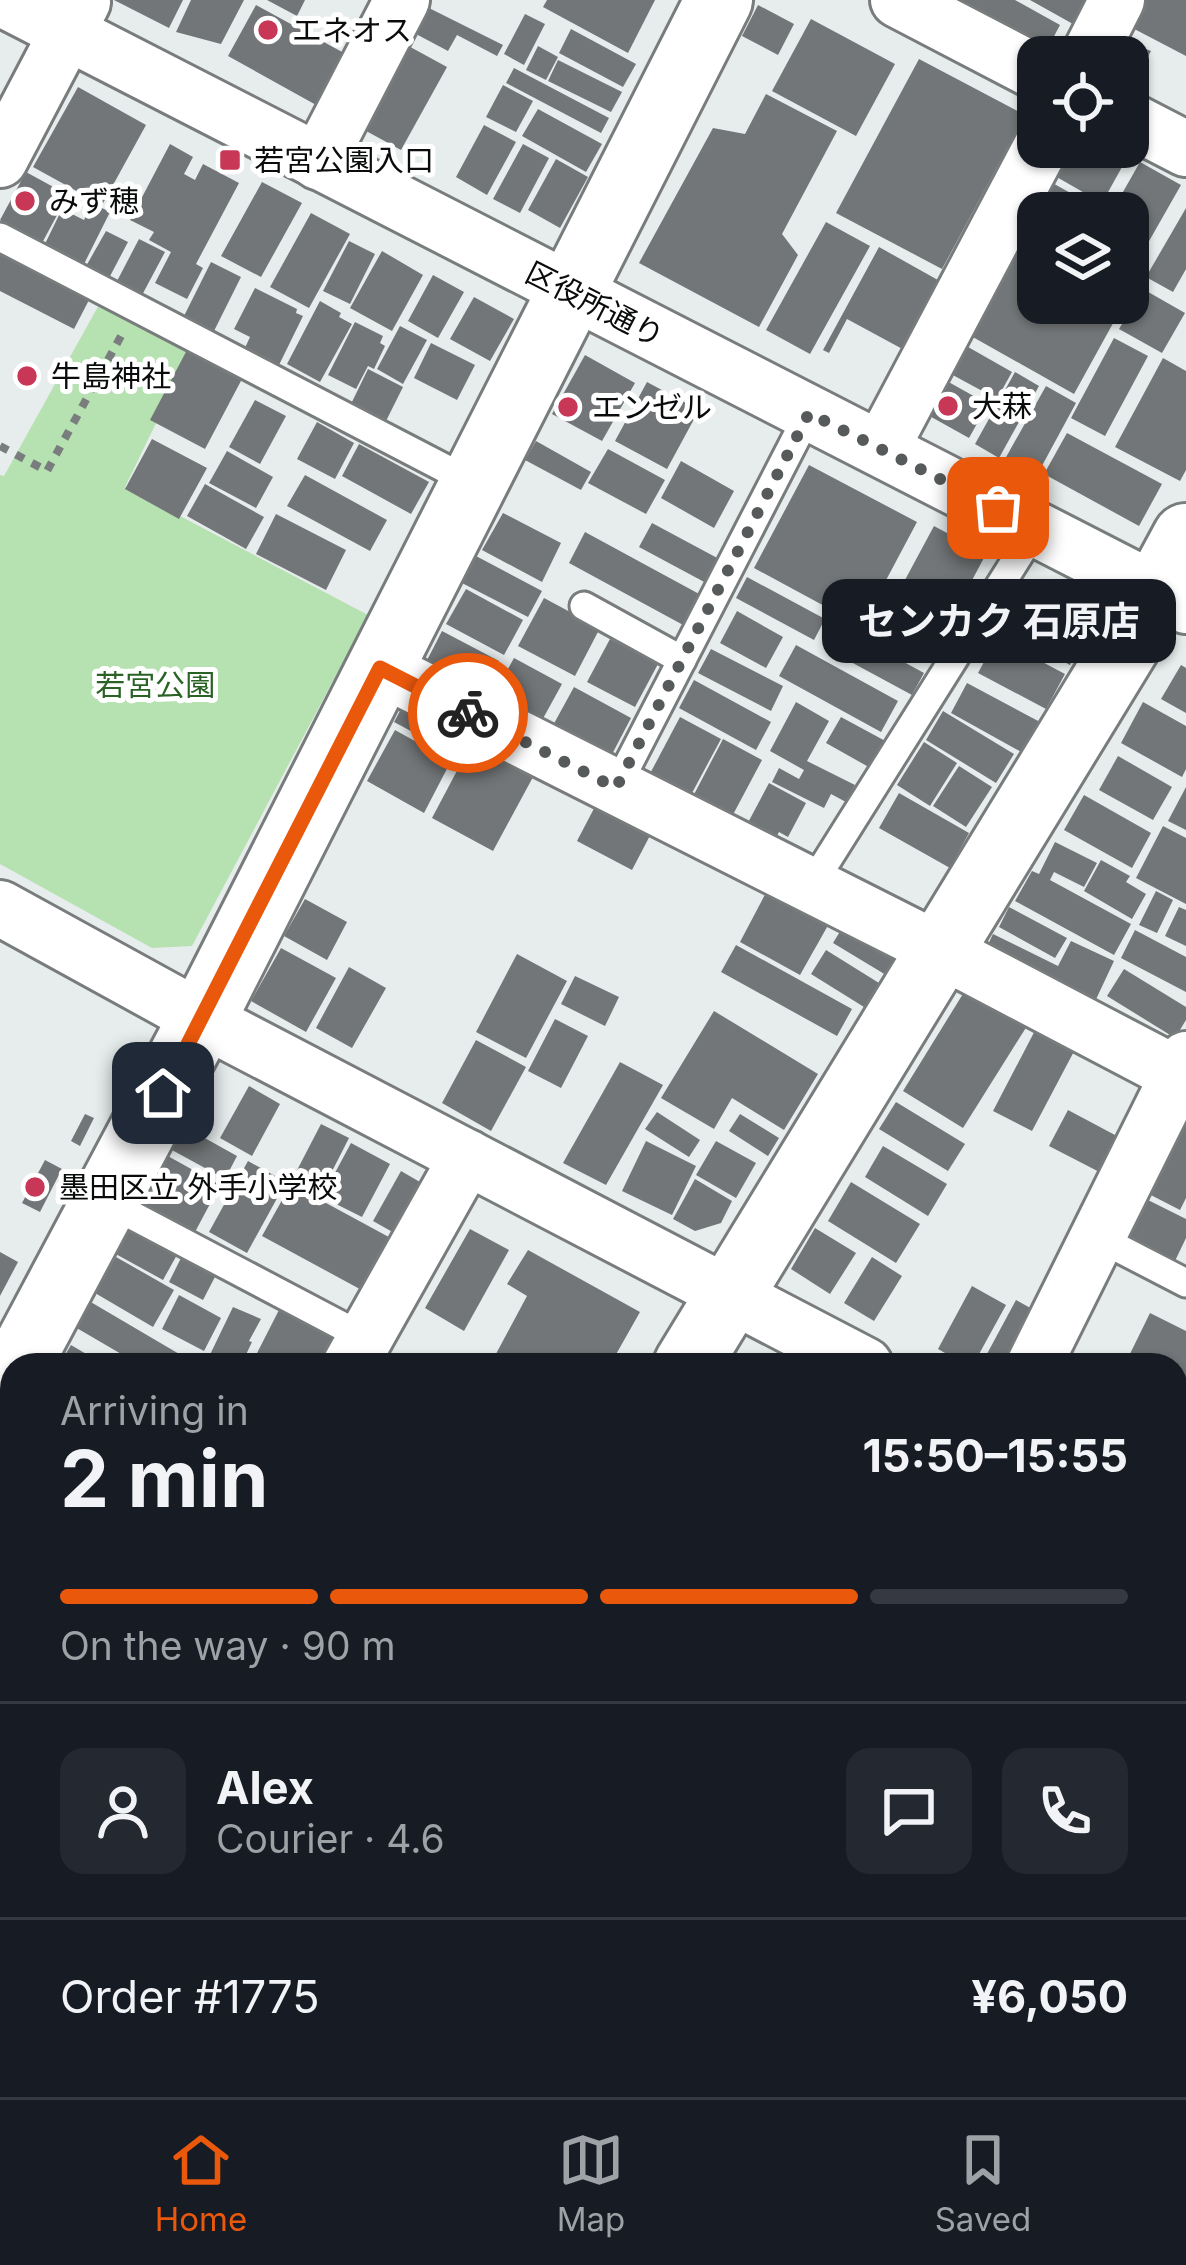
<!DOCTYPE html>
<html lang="en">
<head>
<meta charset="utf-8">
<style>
	:root { --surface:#171b24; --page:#242831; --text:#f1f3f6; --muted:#9ea1a6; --line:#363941; --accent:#ea580c }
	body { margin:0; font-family:Inter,"Noto Sans JP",sans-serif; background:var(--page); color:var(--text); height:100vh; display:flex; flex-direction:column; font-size:45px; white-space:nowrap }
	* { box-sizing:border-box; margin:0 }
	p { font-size:39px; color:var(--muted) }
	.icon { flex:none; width:66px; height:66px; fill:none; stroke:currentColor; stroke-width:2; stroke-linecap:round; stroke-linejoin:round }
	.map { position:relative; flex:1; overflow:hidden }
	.panel { position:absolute; left:0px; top:1353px; width:1188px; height:744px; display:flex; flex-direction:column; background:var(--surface); border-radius:36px 36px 0 0; box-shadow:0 3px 9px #0004 }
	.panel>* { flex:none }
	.fabs { position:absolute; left:1017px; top:36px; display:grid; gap:24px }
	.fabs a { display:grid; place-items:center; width:132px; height:132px; border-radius:24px; background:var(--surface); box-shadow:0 3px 9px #0004; font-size:60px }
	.pin { position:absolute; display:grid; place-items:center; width:102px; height:102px; color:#fff; margin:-51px; border-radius:24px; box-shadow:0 6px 18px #0006 }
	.courier { position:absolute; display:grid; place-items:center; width:120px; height:120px; margin:-60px; border:9px solid #ea580c; border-radius:50%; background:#fff; color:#222; box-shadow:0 3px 15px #0007 }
	.bubble { position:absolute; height:84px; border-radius:24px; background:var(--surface); box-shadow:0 3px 9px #0004; font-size:39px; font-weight:700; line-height:84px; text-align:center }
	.head em { font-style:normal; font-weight:700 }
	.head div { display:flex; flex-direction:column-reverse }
	.head { display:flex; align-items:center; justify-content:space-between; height:204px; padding:0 60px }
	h1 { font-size:78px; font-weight:700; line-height:90px }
	.bar { display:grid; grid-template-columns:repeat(4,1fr); gap:18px 12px; align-content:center; height:144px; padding:0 60px }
	.bar i { height:15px; border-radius:9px; background:var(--line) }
	.bar .on { background:var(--accent) }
	.bar p { grid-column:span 4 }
	.line { display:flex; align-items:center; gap:30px; padding:0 60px; border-top:3px solid var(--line) }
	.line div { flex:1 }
	.round { display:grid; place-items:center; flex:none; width:126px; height:126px; border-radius:24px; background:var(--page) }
	.tabs { display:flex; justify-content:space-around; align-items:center; height:168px; border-top:3px solid var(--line); background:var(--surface); font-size:33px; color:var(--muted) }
	.tabs a { display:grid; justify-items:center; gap:6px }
	.tabs .on { color:var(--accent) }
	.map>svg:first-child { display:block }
	.green { fill:#b6e1b1 }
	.building { fill:#737678 }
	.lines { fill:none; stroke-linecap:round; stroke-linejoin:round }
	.service-casing { stroke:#787c7c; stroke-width:33 }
	.minor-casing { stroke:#787c7c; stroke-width:60 }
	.tertiary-casing { stroke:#787c7c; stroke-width:72 }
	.primary-casing { stroke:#787c7c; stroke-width:72 }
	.path { stroke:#7a7d7e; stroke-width:8; stroke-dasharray:9 9; stroke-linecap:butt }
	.service { stroke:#fff; stroke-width:27 }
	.minor { stroke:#fff; stroke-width:54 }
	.tertiary { stroke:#fff; stroke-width:66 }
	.primary { stroke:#fff; stroke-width:66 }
	.done { stroke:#575a5b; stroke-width:12; stroke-dasharray:0 21.6 }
	.route { stroke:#ea580c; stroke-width:15 }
	.poi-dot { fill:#c83856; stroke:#fff; stroke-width:4.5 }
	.labels { text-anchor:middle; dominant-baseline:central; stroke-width:10; stroke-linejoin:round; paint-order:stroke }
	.poi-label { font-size:30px; fill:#0a0b0c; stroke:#fff; text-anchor:start }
	.street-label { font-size:30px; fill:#0a0b0c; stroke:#fff }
	.park-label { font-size:30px; fill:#2b6326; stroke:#fff }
</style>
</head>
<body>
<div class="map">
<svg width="1186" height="2097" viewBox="0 0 1186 2097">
	<rect width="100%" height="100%" fill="#e7eced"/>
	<path class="green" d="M100 303 191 351 125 487 368 615 192 946 152 948 0 864V475L4 476Z"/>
	<g class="building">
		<path d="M114 0H183L169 28Z"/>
		<path d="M191 0H244L221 44 176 32Z"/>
		<path d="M267 0H305L297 16Z"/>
		<path d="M547 0H655L628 53 543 7Z"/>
		<path d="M954 0H1015L1060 25 1043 57Z"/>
		<path d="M1030 0H1085L1073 24Z"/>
		<path d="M1130 0H1186V56L1119 21Z"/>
		<path d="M256 5 355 59 327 111 228 56Z"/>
		<path d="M758 5 794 24 778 55 742 36Z"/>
		<path d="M429 8 503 45 497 56 457 35 448 51 416 34Z"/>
		<path d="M525 14 545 24 524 65 504 54Z"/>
		<path d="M811 19 895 64 856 136 772 91Z"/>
		<path d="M571 29 636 64 623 87 559 53Z"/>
		<path d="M1118 38 1151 51 1128 93V57H1108Z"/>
		<path d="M403 43 447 67 401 150 357 126Z"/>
		<path d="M538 46 558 57 546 80 526 70Z"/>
		<path d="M919 59 1025 115 942 269 836 213Z"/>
		<path d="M558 60 622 92 611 112 548 81Z"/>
		<path d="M514 68 609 118 601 133 506 83Z"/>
		<path d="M503 85 533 101 516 132 486 117Z"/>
		<path d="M78 87 146 125 102 205 33 167Z"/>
		<path d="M766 94 837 131 782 234 798 255 759 327 639 263 713 128 745 134Z"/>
		<path d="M538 109 602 144 586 172 522 136Z"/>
		<path d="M484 125 516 142 487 195 456 177Z"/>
		<path d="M170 144 193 157 184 174 195 180 203 164 239 183 196 264 203 268 187 299 155 283 171 252 149 240 154 232 130 220Z"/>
		<path d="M523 144 549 158 520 213 493 199Z"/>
		<path d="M1062 147H1108L1127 158 1102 203 1048 172Z"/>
		<path d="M556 159 588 177 560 228 528 210Z"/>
		<path d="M1140 162 1181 185 1132 271 1128 269V213H1111Z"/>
		<path d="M26 172 68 195 42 243 0 220Z"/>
		<path d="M1042 177 1097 208 1095 213H1038V222L1022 212Z"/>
		<path d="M262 182 302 203 261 277 221 256Z"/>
		<path d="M92 203 110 212 82 268 43 248 62 209 84 220Z"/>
		<path d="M1186 208V269L1173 292 1146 277Z"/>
		<path d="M311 213 350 234 309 308 270 287Z"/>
		<path d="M826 222 870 246 810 354 766 330Z"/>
		<path d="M106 231 128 242 108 280 85 268Z"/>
		<path d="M139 239 165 252 141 297 116 283Z"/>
		<path d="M349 241 375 254 350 304 323 291Z"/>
		<path d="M879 247 945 284 908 352 847 319 829 353 823 350Z"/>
		<path d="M1018 250 1038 261V303H1114L1122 307 1074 394 971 336Z"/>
		<path d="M382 251 423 275 392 331 350 308Z"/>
		<path d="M0 255 89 300 74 329 0 291Z"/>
		<path d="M211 262 241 277 213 333 183 318Z"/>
		<path d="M433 275 464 292 438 338 408 321Z"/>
		<path d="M255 288 297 309 296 313 303 316 278 367 244 350 250 337 234 329Z"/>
		<path d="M1143 289 1185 313 1162 353 1119 329Z"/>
		<path d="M474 297 514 319 490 361 450 339Z"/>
		<path d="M320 301 341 313 339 317 352 324 320 382 287 364Z"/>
		<path d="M355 322 383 336 380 343 385 346 374 369 368 366 356 389 328 375Z"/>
		<path d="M400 326 427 340 403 384 377 369Z"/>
		<path d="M1114 338 1148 356 1105 436 1071 418Z"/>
		<path d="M954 339 1012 372 997 399 938 367Z"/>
		<path d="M431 343 475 365 457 400 414 378Z"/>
		<path d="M187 350 242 379 205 449 150 420Z"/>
		<path d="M585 355 635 383 602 441 552 414Z"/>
		<path d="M1163 358 1186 371V470L1180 481 1115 447Z"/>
		<path d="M368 369 403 387 386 421 351 404Z"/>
		<path d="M1015 372 1039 386 999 458 975 444Z"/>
		<path d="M936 375 988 404 969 438 917 409Z"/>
		<path d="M647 382 699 410 667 469 615 441Z"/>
		<path d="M1046 386 1076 403 1037 475 1005 459Z"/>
		<path d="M255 400 286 416 260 464 229 447Z"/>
		<path d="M317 422 354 443 335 479 297 459Z"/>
		<path d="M1067 433 1162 484 1139 526 1044 474Z"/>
		<path d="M152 439 207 468 179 519 125 489Z"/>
		<path d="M536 441 591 472 581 490 525 460Z"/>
		<path d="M359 444 429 482 411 514 342 476Z"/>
		<path d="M608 449 665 480 646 514 588 483Z"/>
		<path d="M227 451 273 477 256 508 209 483Z"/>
		<path d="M681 461 734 491 714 528 661 498Z"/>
		<path d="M809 465 917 522 876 599 855 588 841 615 754 568Z"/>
		<path d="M305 475 387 520 370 551 287 506Z"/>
		<path d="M205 484 264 517 246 549 187 516Z"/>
		<path d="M503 513 561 543 542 582 482 550Z"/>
		<path d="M276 514 346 550 326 590 256 554Z"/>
		<path d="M652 523 721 560 708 584 639 547Z"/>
		<path d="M934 526 986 554 929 661 877 632Z"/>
		<path d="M585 532 701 595 685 626 569 563Z"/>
		<path d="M476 556 542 591 528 617 462 583Z"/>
		<path d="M747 577 825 619 814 640 736 598Z"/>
		<path d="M1024 580 1095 619 1070 665 999 628Z"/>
		<path d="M466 589 523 620 504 655 446 624Z"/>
		<path d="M544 598 600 628 575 676 518 646Z"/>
		<path d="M737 611 783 637 766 668 720 643Z"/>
		<path d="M836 625 924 673 912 695 825 648Z"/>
		<path d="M442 631 499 661 480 699 422 670Z"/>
		<path d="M997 638 1065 674 1046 709 978 673Z"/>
		<path d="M610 639 658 664 635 707 587 682Z"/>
		<path d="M796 645 898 701 881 732 779 676Z"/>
		<path d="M711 649 783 686 771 711 698 673Z"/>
		<path d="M514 658 562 684 540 724 492 698Z"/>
		<path d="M1181 665 1186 668V713L1161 699Z"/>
		<path d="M694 680 771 722 756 750 679 708Z"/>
		<path d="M967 683 1040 722 1023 753 951 713Z"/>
		<path d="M574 687 631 718 609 760 551 729Z"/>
		<path d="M406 700 468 733 456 755 394 722Z"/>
		<path d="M796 702 829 721 807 761 855 785 846 802 831 794 824 808 772 782 779 768 799 779 804 770 770 751Z"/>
		<path d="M1143 702 1186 726V769L1182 777 1121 743Z"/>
		<path d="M943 711 1014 754 996 783 926 740Z"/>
		<path d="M680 717 721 739 685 806 644 785Z"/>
		<path d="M841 717 889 743 874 770 826 743Z"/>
		<path d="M395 730 451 761 424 813 367 781Z"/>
		<path d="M477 733 539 766 493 851 432 818Z"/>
		<path d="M723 739 762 760 728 824 689 804Z"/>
		<path d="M924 742 957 763 930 806 897 785Z"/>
		<path d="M1118 756 1172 787 1153 820 1099 790Z"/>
		<path d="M959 766 992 787 966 827 933 806Z"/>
		<path d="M769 783 806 803 788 837 779 832 771 847 743 832Z"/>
		<path d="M1186 787V830L1168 821Z"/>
		<path d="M899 793 969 833 950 868 879 828Z"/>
		<path d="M1084 795 1151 833 1132 868 1064 830Z"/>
		<path d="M600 797 655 826 632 870 577 841Z"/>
		<path d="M1163 826 1186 838V904L1136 878Z"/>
		<path d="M1055 842 1097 863 1084 887 1054 872 1050 880 1131 924 1114 955 1015 901 1032 871 1039 874Z"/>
		<path d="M1101 860 1130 876 1126 882 1146 894 1132 919 1084 891Z"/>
		<path d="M769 887 831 920 800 975 740 942Z"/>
		<path d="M1156 891 1173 900 1157 933 1139 925Z"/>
		<path d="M305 899 347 922 327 960 284 936Z"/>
		<path d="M1009 907 1067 938 1055 958 999 927Z"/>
		<path d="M1179 907 1186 910V946L1165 936Z"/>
		<path d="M847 920 900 952 886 975 833 943Z"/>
		<path d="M1135 930 1186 957V992L1121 958Z"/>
		<path d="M993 934 1058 966 1071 941 1114 961 1091 1010 983 955Z"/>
		<path d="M736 945 852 1009 837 1036 721 972Z"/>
		<path d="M281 948 336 978 306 1032 251 1001Z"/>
		<path d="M826 950 879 983 864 1007 811 974Z"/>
		<path d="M517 954 567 981 526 1058 476 1032Z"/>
		<path d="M349 967 386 988 352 1048 316 1028Z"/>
		<path d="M1124 969 1186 1007V1020L1175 1038 1107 996Z"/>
		<path d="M575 976 619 997 605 1026 561 1004Z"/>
		<path d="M966 989 1027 1026 963 1128 903 1091Z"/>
		<path d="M714 1011 818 1074 784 1130 732 1098 714 1129 661 1098Z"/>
		<path d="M555 1019 588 1036 561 1088 528 1071Z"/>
		<path d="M1041 1019 1080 1040 1032 1131 993 1111Z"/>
		<path d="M476 1040 526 1067 491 1131 442 1103Z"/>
		<path d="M620 1062 663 1085 606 1185 563 1163Z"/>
		<path d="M249 1086 280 1104 252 1156 220 1138Z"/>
		<path d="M896 1102 965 1144 948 1171 879 1129Z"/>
		<path d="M1186 1108V1198L1180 1210 1143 1191Z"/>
		<path d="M1068 1110 1130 1143 1111 1178 1049 1146Z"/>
		<path d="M657 1112 700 1140 689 1157 645 1129Z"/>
		<path d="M85 1114 94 1118 80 1146 71 1141Z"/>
		<path d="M740 1114 779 1138 768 1156 729 1131Z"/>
		<path d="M321 1124 349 1138 322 1191 294 1176Z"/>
		<path d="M185 1127 237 1156 225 1179 172 1150Z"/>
		<path d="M646 1141 696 1166 672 1215 622 1191Z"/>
		<path d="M716 1141 756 1163 736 1198 696 1175Z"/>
		<path d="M351 1143 390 1164 362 1217 322 1197Z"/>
		<path d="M883 1146 947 1184 928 1216 865 1177Z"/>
		<path d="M166 1155 220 1185 195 1232 139 1202Z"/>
		<path d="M45 1160 62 1169 40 1212 22 1203Z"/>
		<path d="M248 1161 286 1182 247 1253 209 1232Z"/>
		<path d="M401 1171 432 1189 405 1239 373 1221Z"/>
		<path d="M695 1179 732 1201 721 1223 695 1231 673 1219Z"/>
		<path d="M851 1182 920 1224 896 1263 828 1221Z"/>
		<path d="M291 1184 398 1242 369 1294 262 1236Z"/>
		<path d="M1140 1196 1186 1219V1238L1174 1263 1120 1236Z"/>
		<path d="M128 1226 178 1253 163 1280 114 1253Z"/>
		<path d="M815 1228 856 1253 830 1294 791 1269Z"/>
		<path d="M470 1229 509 1250 464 1331 425 1308Z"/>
		<path d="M528 1250 640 1312 610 1365H490L527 1296 507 1284Z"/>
		<path d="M0 1252 18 1262 0 1296Z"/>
		<path d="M184 1252 218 1271 203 1300 169 1282Z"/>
		<path d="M116 1257 174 1290 153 1327 95 1293Z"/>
		<path d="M872 1257 902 1276 874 1321 844 1303Z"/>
		<path d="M972 1286 1006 1305 973 1365H966L938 1349Z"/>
		<path d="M179 1295 221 1318 204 1351 162 1329Z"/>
		<path d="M1016 1300 1043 1315 1016 1365H981Z"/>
		<path d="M89 1301 186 1358 182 1365H140L75 1327Z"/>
		<path d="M233 1307 261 1319 249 1341 252 1342 241 1365H205Z"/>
		<path d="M280 1308 344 1341 331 1365H251Z"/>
		<path d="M1150 1313 1186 1331V1376L1181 1387 1176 1385V1365H1136L1127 1360Z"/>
		<path d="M71 1345 105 1365H59Z"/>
		<path d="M12 1498V1554L0 1547V1520Z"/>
		<path d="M0 1554 12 1560V1624L0 1618Z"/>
		<path d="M1176 1573 1186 1583V1598L1176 1617Z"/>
		<path d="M1 1626 12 1632V1665L0 1685Z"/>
		<path d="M0 1791 12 1798V1881L0 1902Z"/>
		<path d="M12 1913V1951L0 1944V1932Z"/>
		<path d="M1176 2032 1186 2038V2097H1126L1133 2085H1176Z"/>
		<path d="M12 2054V2085H41L34 2097H13L0 2089V2074Z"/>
		<path d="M59 2085H147L167 2097H78Z"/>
		<path d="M307 2085H427L420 2097H326Z"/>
		<path d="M444 2085H482L494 2092 491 2097H437Z"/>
		<path d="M627 2085H667L659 2097H646Z"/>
		<path d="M717 2085H757L750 2097H711Z"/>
		<path d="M763 2085H813L806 2097H757Z"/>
		<path d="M814 2085H906L929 2097H837Z"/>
	</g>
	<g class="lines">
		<defs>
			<g id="service">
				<path d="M0 237 473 483"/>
				<path d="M584 606 682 660"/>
				<path d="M616 788 809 413"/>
				<path d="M811 886 1036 528"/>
				<path d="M105 1201 365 1338"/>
				<path d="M1097 1237 1186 1283"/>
				<path d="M1 1396 12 1402"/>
				<path d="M1176 1434 1186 1413"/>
			</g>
			<g id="minor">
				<path d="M4 0 1186 606"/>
				<path d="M898 0 1038 73"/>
				<path d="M1088 57 1117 0"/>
				<path d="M1128 119 1186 149"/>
				<path d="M0 160 83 2"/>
				<path d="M318 162 402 0"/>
				<path d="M881 449 1041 147"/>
				<path d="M380 668 963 962 1186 1079"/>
				<path d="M0 908 202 1019 865 1365"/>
				<path d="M350 1365 467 1157"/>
				<path d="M1034 1365 1186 1059"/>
				<path d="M1176 1524 1186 1529"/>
				<path d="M0 1738 12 1746"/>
				<path d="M1176 2004 1186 2009"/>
				<path d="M557 2085 576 2097"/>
				<path d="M693 2097 699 2085"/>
			</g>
			<g id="tertiary">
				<path d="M18 1365 202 1019 719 0"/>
				<path d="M687 1365 1134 633 1186 537"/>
				<path d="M226 2097 234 2085"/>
			</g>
			<g id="primary">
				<path d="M1176 1747 1186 1727"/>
				<path d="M1176 1876 1186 1857"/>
				<path d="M995 2097 1002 2085"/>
				<path d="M1061 2097 1068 2085"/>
			</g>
		</defs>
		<use href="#service" class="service-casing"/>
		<use href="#minor" class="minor-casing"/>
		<use href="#tertiary" class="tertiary-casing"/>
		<use href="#primary" class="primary-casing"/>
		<path class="path" d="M0 446 47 471 121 336"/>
		<use href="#service" class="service"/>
		<use href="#minor" class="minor"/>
		<use href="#tertiary" class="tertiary"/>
		<use href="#primary" class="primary"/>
	</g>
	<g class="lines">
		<path class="done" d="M468 713 616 788 809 413 998 508"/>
		<path class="route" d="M163 1093 380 668 468 713"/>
	</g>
	<g class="poi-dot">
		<circle cx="268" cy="30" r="12"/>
		<rect x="218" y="148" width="24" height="24" rx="6"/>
		<circle cx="25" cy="201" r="12"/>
		<circle cx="27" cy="376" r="12"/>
		<circle cx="948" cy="406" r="12"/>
		<circle cx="568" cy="407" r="12"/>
		<circle cx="35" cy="1187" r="12"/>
	</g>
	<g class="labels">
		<g class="poi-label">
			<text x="292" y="30">エネオス</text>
			<text x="254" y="160">若宮公園入口</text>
			<text x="49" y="201">みず穂</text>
			<text x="51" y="376">牛島神社</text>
			<text x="972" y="406">大菻</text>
			<text x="592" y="407">エンゼル</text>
			<text x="59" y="1187">墨田区立 外手小学校</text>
		</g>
		<g class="street-label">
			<text transform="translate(595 304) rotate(27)">区役所通り</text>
		</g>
		<g class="park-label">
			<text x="155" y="685">若宮公園</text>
		</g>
	</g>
</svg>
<div class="fabs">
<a><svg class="icon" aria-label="locate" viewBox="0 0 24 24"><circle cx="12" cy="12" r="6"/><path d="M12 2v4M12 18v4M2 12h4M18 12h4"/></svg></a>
<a><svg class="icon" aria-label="layers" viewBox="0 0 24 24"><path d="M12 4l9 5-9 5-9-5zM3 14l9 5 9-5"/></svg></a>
</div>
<div class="pin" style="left:998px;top:508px;background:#ea580c"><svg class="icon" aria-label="bag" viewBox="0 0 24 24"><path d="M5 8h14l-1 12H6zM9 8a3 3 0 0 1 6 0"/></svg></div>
<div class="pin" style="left:163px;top:1093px;background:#1f2937"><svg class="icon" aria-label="home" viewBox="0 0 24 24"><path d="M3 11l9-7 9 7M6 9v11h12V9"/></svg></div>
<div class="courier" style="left:468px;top:713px"><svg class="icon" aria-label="bike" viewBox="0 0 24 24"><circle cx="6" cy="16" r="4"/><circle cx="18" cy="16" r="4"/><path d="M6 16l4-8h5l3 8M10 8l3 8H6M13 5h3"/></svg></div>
<div class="bubble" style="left:822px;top:579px;width:354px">センカク 石原店</div>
<section class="panel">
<div class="head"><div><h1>2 min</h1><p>Arriving in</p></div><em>15:50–15:55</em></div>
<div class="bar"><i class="on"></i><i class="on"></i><i class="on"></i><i></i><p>On the way · 90 m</p></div>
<div class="line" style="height:216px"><a class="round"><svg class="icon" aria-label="person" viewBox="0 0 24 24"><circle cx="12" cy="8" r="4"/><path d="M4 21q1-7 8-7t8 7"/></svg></a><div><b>Alex</b><p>Courier · 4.6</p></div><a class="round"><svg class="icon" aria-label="chat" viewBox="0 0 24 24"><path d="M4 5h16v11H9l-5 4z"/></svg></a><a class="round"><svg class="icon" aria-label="phone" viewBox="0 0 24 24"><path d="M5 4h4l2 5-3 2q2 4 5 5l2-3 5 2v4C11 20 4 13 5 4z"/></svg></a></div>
<div class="line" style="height:156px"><div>Order #1775</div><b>¥6,050</b></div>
</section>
</div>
<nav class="tabs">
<a class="on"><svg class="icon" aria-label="home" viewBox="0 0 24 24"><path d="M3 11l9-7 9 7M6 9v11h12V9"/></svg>Home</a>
<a><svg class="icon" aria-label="map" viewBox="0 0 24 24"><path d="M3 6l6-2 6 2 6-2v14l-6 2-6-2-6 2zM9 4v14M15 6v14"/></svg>Map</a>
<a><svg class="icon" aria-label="saved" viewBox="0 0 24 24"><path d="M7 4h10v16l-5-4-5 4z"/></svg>Saved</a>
</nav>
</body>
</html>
